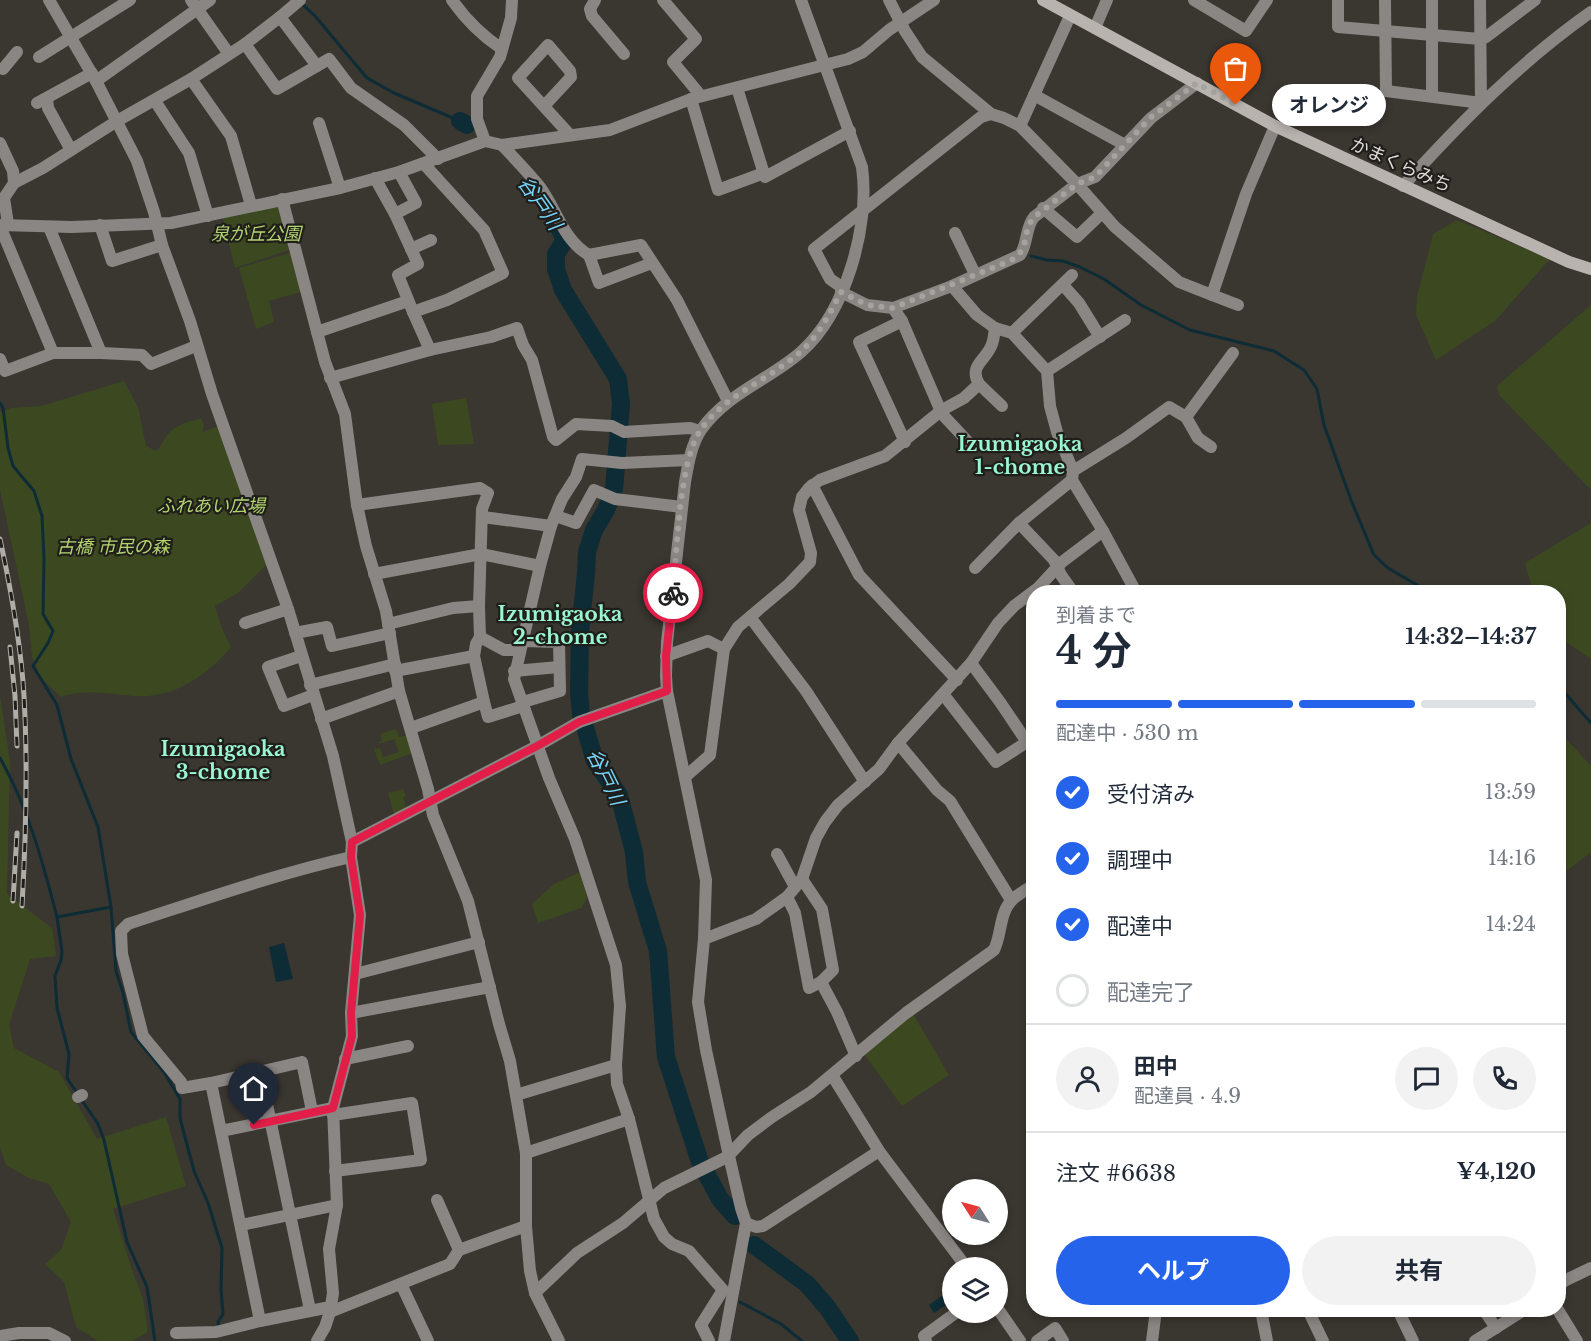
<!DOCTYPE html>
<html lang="ja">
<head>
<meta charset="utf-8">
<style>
	:root { --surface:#fff; --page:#f2f2f3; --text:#1f2937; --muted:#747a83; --line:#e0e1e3; --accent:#2563eb }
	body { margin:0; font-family:"Libre Baskerville","Noto Sans JP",serif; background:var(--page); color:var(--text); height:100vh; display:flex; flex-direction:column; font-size:22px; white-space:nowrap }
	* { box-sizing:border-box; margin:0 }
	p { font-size:20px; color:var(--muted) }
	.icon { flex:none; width:33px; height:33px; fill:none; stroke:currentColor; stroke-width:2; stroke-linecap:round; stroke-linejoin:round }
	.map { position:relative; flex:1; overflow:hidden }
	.side { position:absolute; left:1026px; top:585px; width:540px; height:732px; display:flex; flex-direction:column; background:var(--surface); border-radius:24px; box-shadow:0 3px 9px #0003 }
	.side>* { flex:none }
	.needle { width:39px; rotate:306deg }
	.fabs { position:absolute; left:942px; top:1179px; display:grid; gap:12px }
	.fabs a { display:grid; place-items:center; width:66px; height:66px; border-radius:50%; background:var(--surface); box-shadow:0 3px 9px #0003; font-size:30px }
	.pin { position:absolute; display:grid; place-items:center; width:51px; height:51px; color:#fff; margin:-62px -26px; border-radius:50% 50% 50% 0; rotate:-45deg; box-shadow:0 0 6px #0007 }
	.pin .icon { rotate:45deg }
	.courier { position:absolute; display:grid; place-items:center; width:60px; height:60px; margin:-30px; border:4px solid #e11d48; border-radius:50%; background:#fff; color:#222; box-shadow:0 2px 8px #0007 }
	.bubble { position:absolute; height:42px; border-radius:21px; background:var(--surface); box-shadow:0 3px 9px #0003; font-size:20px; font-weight:700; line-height:42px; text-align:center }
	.overview em { font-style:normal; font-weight:700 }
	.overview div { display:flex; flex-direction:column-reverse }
	.overview { display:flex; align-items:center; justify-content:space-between; height:102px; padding:0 30px }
	h1 { font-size:39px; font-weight:700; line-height:45px }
	.bar { display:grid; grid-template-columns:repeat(4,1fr); gap:9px 6px; align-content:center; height:72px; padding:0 30px }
	.bar i { height:8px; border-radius:4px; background:var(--line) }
	.bar .selected { background:var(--accent) }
	.bar p { grid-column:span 4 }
	.line { display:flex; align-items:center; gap:15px; padding:0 30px; border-top:2px solid var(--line) }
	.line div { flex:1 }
	.round { display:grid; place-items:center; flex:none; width:63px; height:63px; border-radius:32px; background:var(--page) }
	ol { padding:0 30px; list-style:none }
	li { display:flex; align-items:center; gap:18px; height:66px }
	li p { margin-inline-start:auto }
	li .icon { padding:6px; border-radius:50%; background:var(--accent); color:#fff; stroke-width:4 }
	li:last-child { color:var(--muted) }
	li i { width:33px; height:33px; border:3px solid var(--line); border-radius:50% }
	.button { display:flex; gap:12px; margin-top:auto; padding:12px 30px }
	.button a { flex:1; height:69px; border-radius:36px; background:var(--accent); color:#fff; font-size:24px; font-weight:700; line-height:69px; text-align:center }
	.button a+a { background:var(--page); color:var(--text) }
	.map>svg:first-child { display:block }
	.green { fill:#3c4920 }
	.water { fill:#0d2c36 }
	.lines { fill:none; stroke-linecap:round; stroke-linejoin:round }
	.stream { stroke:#0d2c36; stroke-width:3 }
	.river { stroke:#0d2c36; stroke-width:18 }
	.minor { stroke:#8a8684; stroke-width:12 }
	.tertiary { stroke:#8a8684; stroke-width:12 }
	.secondary { stroke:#b9b3b0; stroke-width:12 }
	.rail-casing { stroke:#afada8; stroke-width:5 }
	.rail { stroke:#1f1e1b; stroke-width:3; stroke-dasharray:9; stroke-linecap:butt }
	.done { stroke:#a5a39e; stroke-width:6; stroke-dasharray:0 10.8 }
	.route { stroke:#e11d48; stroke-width:8 }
	.labels { text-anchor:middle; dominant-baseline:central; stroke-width:4.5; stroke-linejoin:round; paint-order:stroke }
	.street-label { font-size:18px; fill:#dfddd9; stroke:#1f1e1b }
	.park-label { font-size:18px; font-style:italic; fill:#b3d36f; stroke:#1f1e1b }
	.water-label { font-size:20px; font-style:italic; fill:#74d6fb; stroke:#1f1e1b }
	.neighbourhood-label { font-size:20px; font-weight:bold; fill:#9bf5d1; stroke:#1f1e1b }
</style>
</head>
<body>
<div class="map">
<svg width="1591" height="1341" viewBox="0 0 1591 1341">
	<rect width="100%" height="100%" fill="#3a3630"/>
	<g class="green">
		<path d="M280 203 292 249 235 268 222 216Z"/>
		<path d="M1457 220 1550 259 1495 321 1436 360 1416 315 1417 297 1433 234Z"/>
		<path d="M290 253 301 292 269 301 274 322 256 329 239 268Z"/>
		<path d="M1591 305V490L1499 395 1497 386Z"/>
		<path d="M124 381 138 407 146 446 156 451 159 449C171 425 177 426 201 418L204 425 202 432 219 426 267 564 238 593 215 606 221 626 231 647C208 675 173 699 135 696 110 694 84 688 61 697L41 678 32 657 29 625 0 490V412L11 408 41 406Z"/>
		<path d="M466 398 474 444 438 445 432 404Z"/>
		<path d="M1591 523V659L1559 637 1558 592H1533L1525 563Z"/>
		<path d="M0 696 10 761 7 894 52 928 56 956 30 959 9 1025 14 1048 59 1072 97 1139 166 1117 186 1186 113 1209 131 1267 143 1299 148 1332 132 1341H98L76 1327 64 1282 45 1264 61 1250 71 1222 49 1184 29 1178 6 1165 0 1147Z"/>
		<path d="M396 729 399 737 407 735 413 753 380 765 374 749 380 748 383 757 399 752 394 739 379 744 378 742 382 741 380 734Z"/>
		<path d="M1559 731 1591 766V852L1559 877Z"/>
		<path d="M403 789 406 796 403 797 406 808 394 814 388 793Z"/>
		<path d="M580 872 587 898 581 908 538 923 532 904 554 884Z"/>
		<path d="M913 1014 949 1075 902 1106 864 1054Z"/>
	</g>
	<g class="water">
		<path d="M284 943 293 979 276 982 269 947Z"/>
		<path d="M952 1289V1301L934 1313 929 1305Z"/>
	</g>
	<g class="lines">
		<g class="stream">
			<path d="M302 4 315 16 367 78 394 93 460 121"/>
			<path d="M1031 256 1047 260 1063 261 1080 267 1104 279 1141 305 1190 330 1274 351 1304 370 1317 389 1324 425 1351 500 1374 555 1388 568 1429 592"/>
			<path d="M0 403 3 408 8 448 13 466 34 491 42 516 44 559 43 614 53 631 48 643 33 666 57 705 71 759 98 827 111 907 57 917 62 952 61 960 55 976 57 1008 69 1054 67 1078 77 1093"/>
			<path d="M1558 685 1591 723"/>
			<path d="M0 758C28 807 43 863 57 917"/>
			<path d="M111 907 116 971 123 993 131 1032 164 1072 180 1099V1118L194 1171 208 1203 222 1248 221 1290 223 1314 218 1322 219 1328"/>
			<path d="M81 1099 98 1124 104 1140 127 1242 147 1287 155 1341"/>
			<path d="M740 1302 781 1324 802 1341"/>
		</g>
		<g class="river">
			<path d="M460 121 467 125"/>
			<path d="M554 218 565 240 556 254V269L563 290 618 379 621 404 614 489 606 510 594 530 587 552 586 573 580 632 579 692 581 714 595 761 619 795 634 852 637 882 658 951 666 1057 700 1162 720 1199 735 1216"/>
			<path d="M754 1245 807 1284 827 1307 850 1341"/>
		</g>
		<g class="minor">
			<path d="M49 0 96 81 137 161 154 212 162 245 190 321 212 394 288 609 333 756 352 842 351 857 360 915 351 1013 352 1036 333 1108 337 1205 329 1249 333 1293 330 1312 325 1327 317 1341"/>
			<path d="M191 0 229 54"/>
			<path d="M452 0C466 20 481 35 502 49"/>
			<path d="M595 0 590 9 592 16 624 54"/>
			<path d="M663 0 696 39 673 62 701 96"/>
			<path d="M889 0 905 31 922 57 991 114 1004 118 1020 126 1077 184 1115 227 1179 282 1212 295 1246 194 1275 126"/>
			<path d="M1194 0 1246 31 1267 0"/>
			<path d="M1338 0V27L1480 39 1486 37 1535 0"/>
			<path d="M1385 0 1386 91 1481 103"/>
			<path d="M1480 0 1481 103"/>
			<path d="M280 17 300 0"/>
			<path d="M1095 28 1107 0"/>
			<path d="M245 44 277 89 329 59 351 88 404 125 438 159"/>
			<path d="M39 57 130 0"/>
			<path d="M3 69 17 52"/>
			<path d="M191 79 231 136 251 205"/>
			<path d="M96 81 210 0"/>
			<path d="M737 88 765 177 850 131"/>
			<path d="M1034 95 1125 145"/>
			<path d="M1432 96V0"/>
			<path d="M47 98 48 108 71 150"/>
			<path d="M691 99 718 190 764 173"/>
			<path d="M155 101 189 153 208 216"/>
			<path d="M37 103 92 73"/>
			<path d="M545 105 571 77 570 71 548 45 518 78 570 135"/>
			<path d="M319 123 340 188"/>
			<path d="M1020 126 1070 16"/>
			<path d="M485 141 477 119V96L500 57 511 18 512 0"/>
			<path d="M0 143 13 171 14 183"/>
			<path d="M502 145C514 158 528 172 540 187 557 210 563 240 589 255L641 245 677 300 728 401"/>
			<path d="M424 164 484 230 503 273 447 300 413 312 430 350"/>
			<path d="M375 178 395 214 418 264 398 275 413 312"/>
			<path d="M1403 186C1461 122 1520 62 1591 12"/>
			<path d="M282 199 325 362 345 414 357 505 366 546 386 611 399 691 428 789 433 815 468 901 499 1024 510 1061 526 1153V1226L530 1271 535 1293 559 1341"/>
			<path d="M1043 208 1077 237 1102 213"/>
			<path d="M395 214 416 203 399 172"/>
			<path d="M8 224 4 198 14 183 43 168 117 121 191 79 245 44 280 17 317 66"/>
			<path d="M0 225 72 227 171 223 340 188 399 172 485 141 502 145 610 130 691 99 848 59 863 52 889 30 934 0"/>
			<path d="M100 225 112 261 162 245"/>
			<path d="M0 226 53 353H101L142 355 151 364 196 346"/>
			<path d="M49 227 101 353"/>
			<path d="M955 233 975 274"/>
			<path d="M411 249 431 240"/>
			<path d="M589 255 599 283 652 263"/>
			<path d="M1063 285 1079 303 1100 337"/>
			<path d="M952 286 977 315 995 328 1012 333 1047 371 1050 406 1057 432 1073 471 1072 480 1103 531 1136 592"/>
			<path d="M843 288 830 279 814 249 981 117 991 114"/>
			<path d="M841 292 867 305 893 308 952 286 1020 255C1028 244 1025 228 1034 217L1077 184 1095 177 1151 118 1197 83"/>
			<path d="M1212 295 1238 305"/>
			<path d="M893 308 902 321 942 414 971 445"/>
			<path d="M902 321 859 342 905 442"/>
			<path d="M317 332 408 301"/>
			<path d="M1012 333 1072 275"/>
			<path d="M0 359 5 371 53 353"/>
			<path d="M1047 371 1125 320"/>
			<path d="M330 378 430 350 491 337 517 328 523 345 532 360 553 437 556 440 576 424 612 426 624 432 690 428 700 431"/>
			<path d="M979 384 1002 406"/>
			<path d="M1186 417 1233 353"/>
			<path d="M689 460 622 463 582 459 576 477 562 499 551 526 540 566 514 679 549 778 575 839 616 965 620 1006 616 1065 617 1084 629 1119 654 1219 664 1237 672 1244 689 1251 723 1290 701 1325 709 1341"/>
			<path d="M1073 471 1126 438 1169 407 1186 417 1198 438 1211 447"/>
			<path d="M812 485 859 575 957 680"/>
			<path d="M357 505 480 488 488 493 482 509 479 606 480 637 476 644 474 656 484 702 411 728"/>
			<path d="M556 516 576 523 594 490 615 499 682 507"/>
			<path d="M483 517 551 526"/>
			<path d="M1019 523 1054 560 1061 575 1073 592"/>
			<path d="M975 568 1019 523 1072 480"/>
			<path d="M374 574 481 554 540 566"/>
			<path d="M750 617 806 691 865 782"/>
			<path d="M245 623 288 609"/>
			<path d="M388 624 453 608 479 606"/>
			<path d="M295 633 327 627 332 646 390 633"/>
			<path d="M480 637 504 650H520"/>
			<path d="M523 641 559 642 560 691 523 702"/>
			<path d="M301 656 268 667 284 706 313 695"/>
			<path d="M666 656 708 641 724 649"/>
			<path d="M395 671 474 656"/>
			<path d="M514 671 559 667"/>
			<path d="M310 685 395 664"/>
			<path d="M943 694 996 762 1027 742 1000 702 971 663"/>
			<path d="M484 702 488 717 523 706"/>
			<path d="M321 719 399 691"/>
			<path d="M898 743 937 790 950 801 1011 900"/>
			<path d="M685 777 710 755 724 649 738 627 789 584 810 562 811 553 799 510 802 497 809 488 820 480 885 456 942 410 964 398 979 384C968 365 987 360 992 344 994 339 994 333 995 328"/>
			<path d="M352 842 539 745 579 722 667 691"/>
			<path d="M777 854 795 887"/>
			<path d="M787 897 795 913 809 988 821 982 833 970 822 909 802 879"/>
			<path d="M704 939 756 919 787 897 802 879 816 838 825 822 838 805 879 769 898 743 971 663 998 623 1014 606 1038 588 1062 562 1103 531"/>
			<path d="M355 974 479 942"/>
			<path d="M821 982 837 1012 856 1056"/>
			<path d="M351 1013 490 987"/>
			<path d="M345 1059 408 1046"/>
			<path d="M260 1071 310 1310"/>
			<path d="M832 1075 879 1151 967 1268"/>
			<path d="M211 1083 221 1131"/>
			<path d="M516 1095 616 1065"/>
			<path d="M78 1097 82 1095"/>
			<path d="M333 1108 221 1131 260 1321 325 1308 330 1312 450 1264 459 1250 526 1226"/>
			<path d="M312 1111 302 1062 211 1083 182 1088 181 1082 143 1036 122 954 121 931 128 924C202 900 276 874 351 857"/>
			<path d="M333 1115 412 1103 421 1160 335 1171"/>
			<path d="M526 1153 629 1119"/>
			<path d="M437 1200 459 1250"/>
			<path d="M746 1223 756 1227 763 1226 879 1151"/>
			<path d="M241 1225 337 1205"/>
			<path d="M401 1284 428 1341"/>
			<path d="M1558 1286 1566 1280 1591 1268"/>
			<path d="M535 1293 577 1253 623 1223 664 1188 727 1157 748 1135 772 1117 811 1092 906 1013 994 950C1002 934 999 912 1013 899 1019 894 1027 889 1034 885"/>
			<path d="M998 1309 1020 1341"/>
			<path d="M1261 1310 1267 1341"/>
			<path d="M1308 1310 1323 1341"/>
			<path d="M1398 1310 1413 1341"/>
			<path d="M1484 1310 1496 1328"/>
			<path d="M1558 1310 1577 1341"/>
			<path d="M176 1333 216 1332 260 1321"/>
			<path d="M0 1336 19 1333H49L65 1341"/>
			<path d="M926 1341 924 1336 957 1312"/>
			<path d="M1037 1341 1055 1328 1063 1341"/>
			<path d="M1152 1341 1156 1310"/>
			<path d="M1475 1341 1524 1310"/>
		</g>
		<path class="tertiary" d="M724 1341 746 1223 741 1208 729 1156 706 1050 698 1002 704 939 706 880 667 691 666 676 667 642 685 482C688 465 691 445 701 430 726 394 769 380 801 352 846 312 870 226 862 167L801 0"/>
		<path class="secondary" d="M1043 0 1275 126 1569 262 1591 269"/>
		<defs>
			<g id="rail">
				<path d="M0 539C11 590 21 644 24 696 28 766 26 836 22 906"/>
				<path d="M10 647 15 696 17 746"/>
				<path d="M13 901 17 833"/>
			</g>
		</defs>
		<use href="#rail" class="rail-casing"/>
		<use href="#rail" class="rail"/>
	</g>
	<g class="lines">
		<path class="done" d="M673 593C677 552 679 463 700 431 722 397 762 383 793 358 816 341 828 317 841 292L867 305 893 308 1010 261C1032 248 1020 235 1034 217L1077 184 1095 177 1150 118 1197 83 1236 105"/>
		<path class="route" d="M254 1125 333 1108 352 1036 351 1013 360 915 351 857 352 842 539 745 579 722 667 691 666 656 673 593"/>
	</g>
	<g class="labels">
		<g class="street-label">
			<text transform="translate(1401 165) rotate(24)">かまくらみち</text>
		</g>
		<g class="park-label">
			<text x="256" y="234">泉が丘公園</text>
			<text x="211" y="506">ふれあい広場</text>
			<text x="113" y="547">古橋 市民の森</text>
		</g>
		<g class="water-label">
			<text transform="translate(540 203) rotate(55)">谷戸川</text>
			<text transform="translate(606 777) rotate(64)">谷戸川</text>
		</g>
		<g class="neighbourhood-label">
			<text x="1020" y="444">Izumigaoka<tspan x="1020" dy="23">1-chome</tspan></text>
			<text x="560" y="614">Izumigaoka<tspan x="560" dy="23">2-chome</tspan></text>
			<text x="223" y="749">Izumigaoka<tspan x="223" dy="23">3-chome</tspan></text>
		</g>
	</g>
</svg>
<div class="fabs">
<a><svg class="needle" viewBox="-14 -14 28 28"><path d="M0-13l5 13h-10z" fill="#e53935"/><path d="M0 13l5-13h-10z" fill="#747a83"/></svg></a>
<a><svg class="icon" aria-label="layers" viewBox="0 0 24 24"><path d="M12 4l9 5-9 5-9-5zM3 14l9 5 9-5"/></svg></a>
</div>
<div class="pin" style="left:1236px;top:105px;background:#ea580c"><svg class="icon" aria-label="bag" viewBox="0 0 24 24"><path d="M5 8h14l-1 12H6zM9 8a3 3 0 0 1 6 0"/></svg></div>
<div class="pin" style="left:254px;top:1125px;background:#1f2937"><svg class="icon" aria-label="home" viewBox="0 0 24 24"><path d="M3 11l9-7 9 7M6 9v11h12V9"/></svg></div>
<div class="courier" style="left:673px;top:593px"><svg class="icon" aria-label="bike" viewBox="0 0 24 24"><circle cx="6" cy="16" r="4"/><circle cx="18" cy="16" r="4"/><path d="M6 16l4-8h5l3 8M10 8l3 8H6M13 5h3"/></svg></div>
<div class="bubble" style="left:1272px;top:84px;width:114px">オレンジ</div>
<section class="side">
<div class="overview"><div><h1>4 分</h1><p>到着まで</p></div><em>14:32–14:37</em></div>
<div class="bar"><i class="selected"></i><i class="selected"></i><i class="selected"></i><i></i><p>配達中 · 530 m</p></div>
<ol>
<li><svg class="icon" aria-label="check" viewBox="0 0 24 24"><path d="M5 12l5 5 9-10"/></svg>受付済み<p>13:59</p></li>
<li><svg class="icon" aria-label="check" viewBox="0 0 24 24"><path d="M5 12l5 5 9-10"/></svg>調理中<p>14:16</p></li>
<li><svg class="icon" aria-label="check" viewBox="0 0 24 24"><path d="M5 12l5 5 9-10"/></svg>配達中<p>14:24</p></li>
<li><i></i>配達完了</li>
</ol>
<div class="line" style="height:108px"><a class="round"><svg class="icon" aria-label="person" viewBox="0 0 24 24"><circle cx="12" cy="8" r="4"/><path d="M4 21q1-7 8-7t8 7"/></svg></a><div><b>田中</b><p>配達員 · 4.9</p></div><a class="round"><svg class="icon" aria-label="chat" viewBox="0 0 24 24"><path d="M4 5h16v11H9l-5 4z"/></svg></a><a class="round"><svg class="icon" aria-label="phone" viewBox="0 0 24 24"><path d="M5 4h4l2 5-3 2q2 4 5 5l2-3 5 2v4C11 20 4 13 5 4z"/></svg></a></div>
<div class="line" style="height:78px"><div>注文 #6638</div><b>¥4,120</b></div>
<div class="button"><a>ヘルプ</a><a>共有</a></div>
</section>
</div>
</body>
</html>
